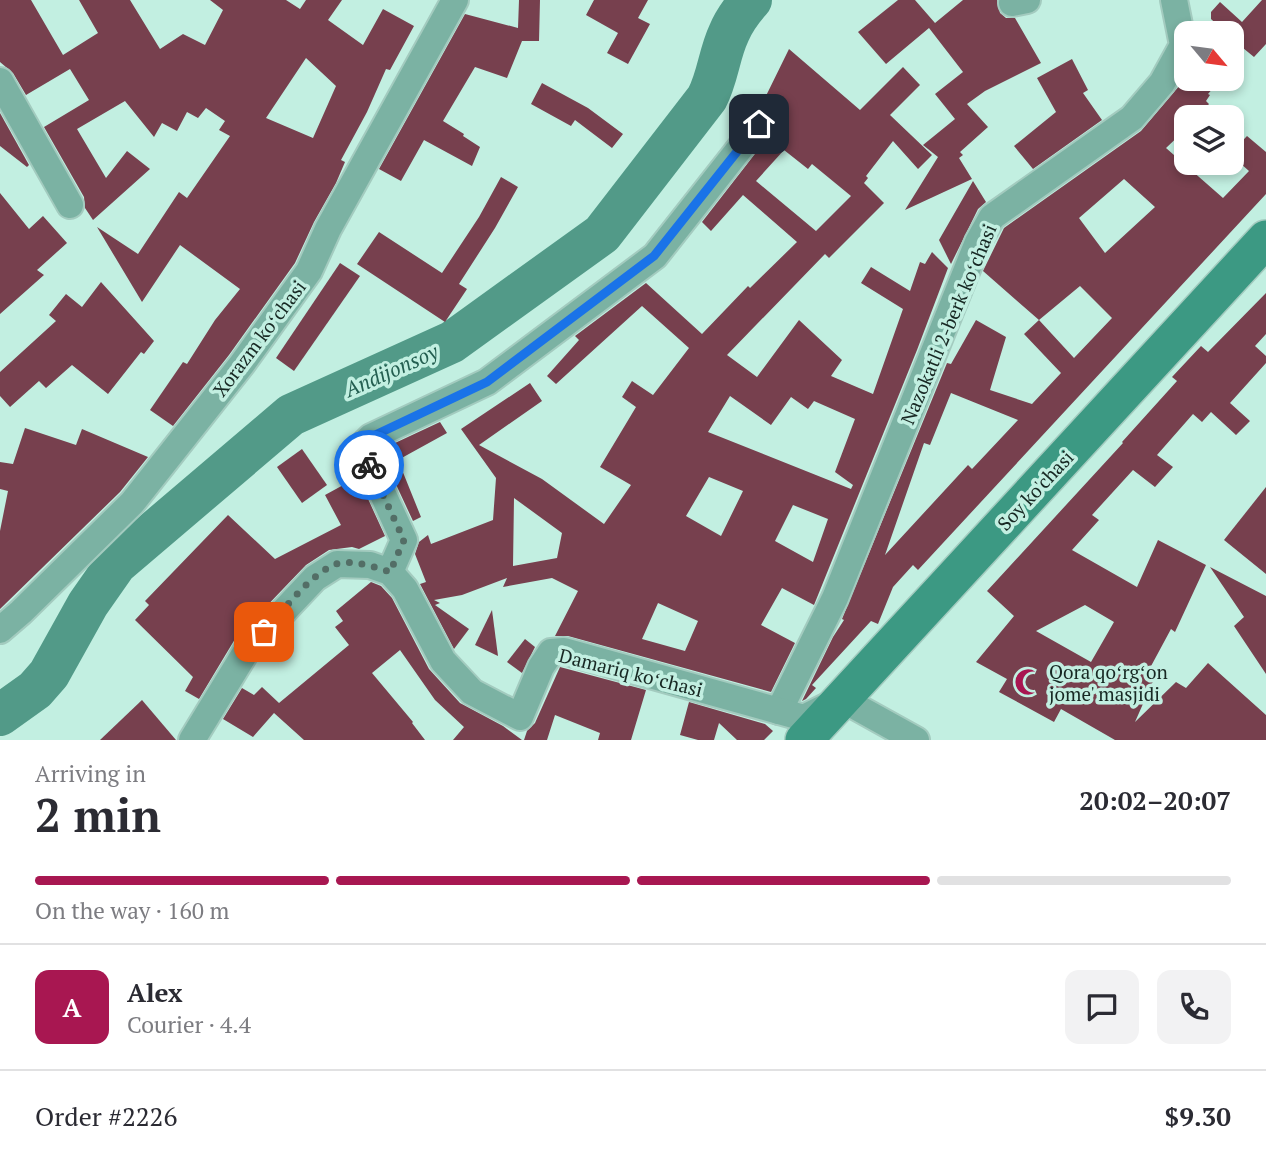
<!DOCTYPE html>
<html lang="en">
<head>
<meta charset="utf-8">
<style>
	:root { --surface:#fff; --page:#f2f2f3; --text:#2b2b33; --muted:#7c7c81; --line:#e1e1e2; --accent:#a81751 }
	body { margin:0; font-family:"PT Serif",serif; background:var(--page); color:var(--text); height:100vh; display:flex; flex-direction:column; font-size:26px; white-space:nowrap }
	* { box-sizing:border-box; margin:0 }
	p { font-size:23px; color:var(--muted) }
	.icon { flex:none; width:38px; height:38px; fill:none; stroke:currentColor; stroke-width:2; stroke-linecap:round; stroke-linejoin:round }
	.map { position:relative; height:740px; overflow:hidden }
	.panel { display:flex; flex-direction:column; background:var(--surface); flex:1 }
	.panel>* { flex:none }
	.needle { width:46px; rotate:119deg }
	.tools { position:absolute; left:1174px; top:21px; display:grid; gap:14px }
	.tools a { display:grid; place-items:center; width:70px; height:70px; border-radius:14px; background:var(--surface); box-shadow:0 4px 10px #0003; font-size:35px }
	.pin { position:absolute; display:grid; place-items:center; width:60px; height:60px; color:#fff; margin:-30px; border-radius:14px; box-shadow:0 4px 10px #0006 }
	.courier { position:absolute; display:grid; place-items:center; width:70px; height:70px; margin:-35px; border:5px solid #1a73e8; border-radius:50%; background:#fff; color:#222; box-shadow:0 2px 9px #0007 }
	.head em { font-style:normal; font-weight:700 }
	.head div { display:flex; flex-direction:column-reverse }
	.head { display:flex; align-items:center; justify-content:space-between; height:119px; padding:0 35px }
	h1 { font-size:46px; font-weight:700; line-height:52px }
	.bar { display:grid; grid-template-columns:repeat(4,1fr); gap:10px 7px; align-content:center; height:84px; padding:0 35px }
	.bar i { height:9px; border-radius:5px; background:var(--line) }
	.bar .active { background:var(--accent) }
	.bar p { grid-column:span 4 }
	.line { display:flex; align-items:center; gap:18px; padding:0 35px; border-top:2px solid var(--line) }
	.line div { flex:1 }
	.round { display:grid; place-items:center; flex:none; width:74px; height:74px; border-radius:14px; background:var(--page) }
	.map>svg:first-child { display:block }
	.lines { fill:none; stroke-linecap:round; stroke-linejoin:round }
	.river { stroke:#529a88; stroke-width:42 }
	.building { fill:#77404e; fill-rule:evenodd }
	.street-casing { stroke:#a3cbbf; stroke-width:30 }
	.secondary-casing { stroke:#a3cbbf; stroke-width:40 }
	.street { stroke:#7bb2a3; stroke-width:26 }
	.secondary { stroke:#3c9983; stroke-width:37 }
	.done { stroke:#536e66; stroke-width:7; stroke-dasharray:0 12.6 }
	.route { stroke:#1a73e8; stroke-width:9 }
	.labels { text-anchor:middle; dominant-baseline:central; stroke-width:7; stroke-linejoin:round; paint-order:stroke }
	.street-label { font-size:19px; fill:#172823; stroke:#c2efe1 }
	.poi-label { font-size:19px; fill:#172823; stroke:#c2efe1; text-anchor:start }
	.water-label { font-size:21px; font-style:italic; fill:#235e50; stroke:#c2efe1 }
</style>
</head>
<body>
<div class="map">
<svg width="1266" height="740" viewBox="0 0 1266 740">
	<rect width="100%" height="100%" fill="#c2efe1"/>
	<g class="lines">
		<path class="river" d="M0 715 35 690 49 674 88 604 116 564 291 415 452 342 602 234 707 98C718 77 719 54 729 33 734 21 742 10 751 0"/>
	</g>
	<g class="building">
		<path d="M0 0H31L63 55 98 33 79 0H130L160 49 183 34 205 45 223 10 210 0H286L300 9 306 0H342L328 20 363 45 383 9 414 26 390 70 386 69 367 112 341 160 345 162 336 183 314 222 295 263 229 355 173 426 150 410 183 362 187 364 215 320 240 289 180 245 142 302 97 227 138 254 179 192 187 198 230 136 219 130 225 121 206 108 198 118 187 112 177 131 162 123 154 137 125 101 77 129 106 178 127 151 150 169 93 220 85 208 84 197 44 127 89 100 70 69 26 95 13 73 0 62ZM306 58 336 86 313 138 266 118Z"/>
		<path d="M519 0H540L539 41H522L507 78 475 67 443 121 464 134 463 136 480 147 472 166 424 140 401 181 379 169 465 14 518 28Z"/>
		<path d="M594 0H648L638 18 650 24 628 64 607 53 618 33 586 15Z"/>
		<path d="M898 0H915L935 23 963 0H997L1000 13 1006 18H1015L1041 63 985 91 967 104 988 127 960 152 963 155 959 158 972 179 905 210 938 157 923 145 955 119 935 94 963 72 929 28 886 64 858 32Z"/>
		<path d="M1262 0H1266V44L1254 57 1232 39V33H1226L1211 19V12L1220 2 1242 22Z"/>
		<path d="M789 49 860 110 903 67 920 85 890 115 932 155 918 169 893 141 866 176 868 178 864 183 884 203 829 258 825 254 727 355 757 377 799 320 842 360 831 376 873 394 903 309 861 283 871 267 910 291 920 262 925 264 932 252 948 268 917 350 814 605 782 588 761 625 795 643 771 692 568 636H555L578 591 552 578 503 587 507 578 462 595 434 600 440 603 435 605 469 629 454 649 420 584 426 582 415 554 419 542 428 535 431 544 493 520 496 478 461 429 530 383 542 401 479 445 542 479 604 524 631 485 600 467 636 407 622 397 632 381 653 395 689 348 642 306 556 384 547 376 579 340 575 336 646 283 702 334 748 286 750 288 797 242 743 195 711 231 702 222 775 128 774 119 769 112 760 108ZM784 150 808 169 812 164 851 196 816 231 756 181ZM730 396 771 425 791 397 808 409 814 401 855 419 835 472 853 485 851 489 708 432ZM709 477 743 491 721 536 686 516ZM514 498 562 533 557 558 513 566ZM793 505 828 519 813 562 775 541ZM658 603 698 621 685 651 642 639Z"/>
		<path d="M1072 59 1088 90 1083 93 1102 120 1033 169 1014 146 1056 112 1037 78Z"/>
		<path d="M1186 78V84L1191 79H1221L1208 94 1210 95 1206 101 1209 104 1198 117H1186V129L1166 148 1223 198 1249 171 1232 156V152L1247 136 1266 152V194L918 570 913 565 893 587 878 624 871 621 812 685 816 688 806 699 802 701 833 637 844 620 842 619 947 363 951 364 976 320 1006 337 990 390 1032 404 1061 373 1024 334 1039 320 983 271 1004 228 1141 131ZM1124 179 1155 207 1105 253 1079 218ZM1080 286 1112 318 1074 358 1039 320ZM951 393 1018 420 972 469 968 465 885 555 924 443 930 445Z"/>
		<path d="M542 83 588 108 623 134 612 148 575 120 571 126 531 104Z"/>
		<path d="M0 113 29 165 27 167 0 146Z"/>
		<path d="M501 177 518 187 495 228 459 284 467 289 445 322 357 264 379 232 442 273 479 217Z"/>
		<path d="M973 181 986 202 978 209 951 264 939 240Z"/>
		<path d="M0 193 29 229 43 216 67 243 37 270 44 275 0 314Z"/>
		<path d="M340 263 360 276 294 371 276 358Z"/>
		<path d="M101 282 154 341 144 354 141 352 108 394 72 365 46 388 39 381 10 407 0 396V372L56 321 49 315 66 294 82 307Z"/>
		<path d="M1266 293V334L1255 346 1266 356V363L1230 403 1250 421 1236 435 1211 412 1202 422 1193 414 1157 455 1173 467 1155 487 1133 470 1092 515 1099 520 1072 550 1137 587 1158 540 1206 565 1175 632 1171 629 1150 668 1157 672 1135 722 1176 682 1186 688 1208 663 1266 715V740H1115L1061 709 1054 722 999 692 1007 679 976 662 1014 616 987 591 1123 443 1122 442 1177 381 1172 377 1201 346 1208 352ZM1085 605 1114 622 1091 662 1036 631Z"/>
		<path d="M440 422 447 433 398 460 421 517 413 521 380 450Z"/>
		<path d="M25 428 76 445 82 429 148 457 120 492 0 609V531L8 491 0 489V462L13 464Z"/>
		<path d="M302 449 327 485 302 503 277 467Z"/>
		<path d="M358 477 385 536 359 549 352 547 329 550 306 565 235 639 199 699 185 691 193 677 135 620 149 605 145 601 228 515 275 559 341 525 325 495Z"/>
		<path d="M1266 487V574L1224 540Z"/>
		<path d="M1210 567 1266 596V674L1234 626 1244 617Z"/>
		<path d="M371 582 381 586 392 598 429 669 460 703 503 726 522 740H453L464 727 435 700 400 650 372 673 413 722 412 723 425 740H304L274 713 253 737 223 719 242 688 254 695 262 687 279 703 349 645 335 627 343 621 336 611Z"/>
		<path d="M492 610 498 656 475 645Z"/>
		<path d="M525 639 535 647 522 673 507 662Z"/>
		<path d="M560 667 646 690 631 740H598L600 733 555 715 547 740H524L527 731 535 723Z"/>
		<path d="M142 700 176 740H100Z"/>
		<path d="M689 702 765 724 773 731 764 740H737L719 723 714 740H698L680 735Z"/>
	</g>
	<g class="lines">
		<defs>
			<g id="street">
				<path d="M1012 3 1027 0"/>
				<path d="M0 81 70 205"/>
				<path d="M390 572 404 540 364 453V444L371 437 487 382 655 256 759 124"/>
				<path d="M0 630 21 612 132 503 242 364 309 271 328 229 455 0"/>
				<path d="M779 711 835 598 978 242 992 217 1132 118 1162 83 1183 45 1174 0"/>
				<path d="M192 740 247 650 315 578 337 564 370 565 390 572 405 589 443 661 472 692 520 717 541 667 551 652 564 651 804 718 842 699 916 740"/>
			</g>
			<path id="secondary" d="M804 740 1266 239"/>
		</defs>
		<use href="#street" class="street-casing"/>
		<use href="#secondary" class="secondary-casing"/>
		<use href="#street" class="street"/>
		<use href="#secondary" class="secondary"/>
	</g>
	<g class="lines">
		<path class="done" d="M264 632C282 612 311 573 336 564 353 559 375 567 390 572L404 540 369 465"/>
		<path class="route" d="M369 465 363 453 364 444 371 437 487 382 654 256 759 124"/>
	</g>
	<defs>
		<symbol id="mosque-bare" viewBox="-9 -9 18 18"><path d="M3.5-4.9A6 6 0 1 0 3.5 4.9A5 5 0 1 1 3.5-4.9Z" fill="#a81751" stroke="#c2efe1" stroke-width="2.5" paint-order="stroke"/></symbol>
	</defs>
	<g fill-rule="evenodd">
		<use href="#mosque-bare" x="1009" y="663" width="38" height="38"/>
	</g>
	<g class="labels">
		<g class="street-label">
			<text transform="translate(948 324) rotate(-67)">Nazokatli 2-berk koʻchasi</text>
			<text transform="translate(259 338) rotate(-53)">Xorazm koʻchasi</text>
			<text transform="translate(1035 490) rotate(-47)">Soy ko'chasi</text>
			<text transform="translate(631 672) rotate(14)">Damariq koʻchasi</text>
		</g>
		<g class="poi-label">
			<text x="1049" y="671">Qora qoʻrgʻon<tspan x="1049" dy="22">jome' masjidi</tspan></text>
		</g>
		<g class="water-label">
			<text transform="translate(391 370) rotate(-24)">Andijonsoy</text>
		</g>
	</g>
</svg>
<div class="tools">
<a><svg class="needle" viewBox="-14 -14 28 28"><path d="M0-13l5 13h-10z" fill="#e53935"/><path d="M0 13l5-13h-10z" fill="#7c7c81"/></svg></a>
<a><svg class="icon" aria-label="layers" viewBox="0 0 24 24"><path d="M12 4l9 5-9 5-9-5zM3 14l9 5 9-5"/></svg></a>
</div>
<div class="pin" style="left:264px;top:632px;background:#ea580c"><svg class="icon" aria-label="bag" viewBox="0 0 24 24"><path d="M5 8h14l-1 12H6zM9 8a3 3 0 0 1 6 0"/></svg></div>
<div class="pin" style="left:759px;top:124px;background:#1f2937"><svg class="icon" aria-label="home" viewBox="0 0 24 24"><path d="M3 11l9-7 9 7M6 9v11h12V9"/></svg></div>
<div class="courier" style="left:369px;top:465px"><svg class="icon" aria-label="bike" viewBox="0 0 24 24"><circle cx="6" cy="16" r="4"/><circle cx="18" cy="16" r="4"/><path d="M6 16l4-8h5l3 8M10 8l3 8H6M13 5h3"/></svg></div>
</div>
<section class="panel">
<div class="head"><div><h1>2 min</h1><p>Arriving in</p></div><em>20:02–20:07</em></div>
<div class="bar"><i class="active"></i><i class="active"></i><i class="active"></i><i></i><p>On the way · 160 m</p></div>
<div class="line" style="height:126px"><b class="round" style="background:var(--accent);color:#fff">A</b><div><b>Alex</b><p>Courier · 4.4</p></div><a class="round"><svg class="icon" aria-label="chat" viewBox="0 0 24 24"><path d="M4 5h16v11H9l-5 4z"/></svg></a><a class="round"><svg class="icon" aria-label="phone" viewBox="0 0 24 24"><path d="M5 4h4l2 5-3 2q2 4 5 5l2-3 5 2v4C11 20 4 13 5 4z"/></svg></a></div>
<div class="line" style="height:91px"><div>Order #2226</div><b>$9.30</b></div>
</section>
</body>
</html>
